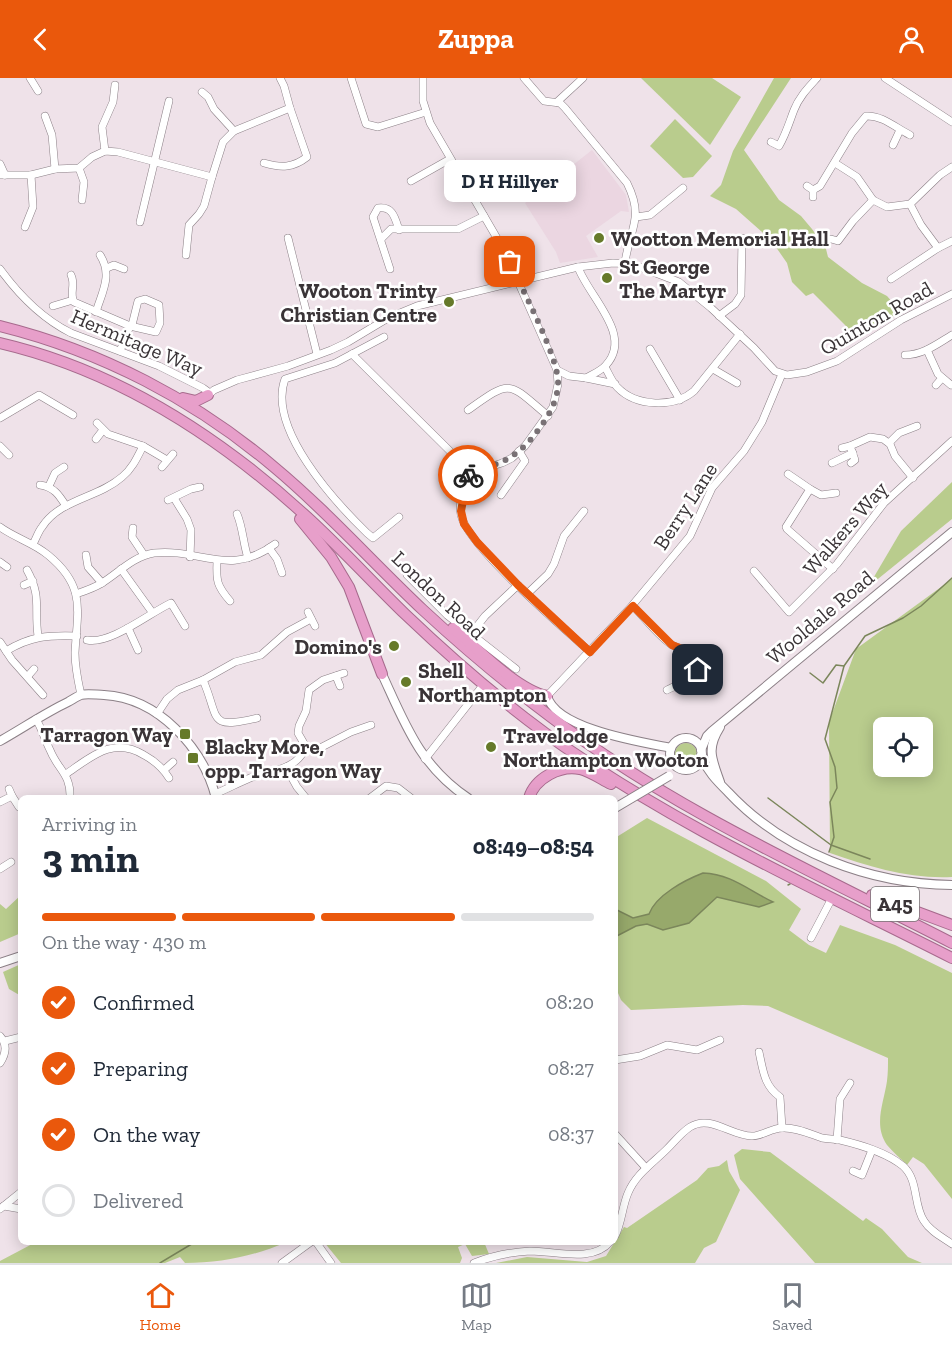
<!DOCTYPE html>
<html lang="en">
<head>
<meta charset="utf-8">
<style>
	:root { --surface:#fff; --page:#f6f6f7; --text:#1f2937; --muted:#747a83; --line:#e0e1e3; --accent:#ea580c }
	body { margin:0; font-family:"Zilla Slab",serif; background:var(--page); color:var(--text); height:100vh; display:flex; flex-direction:column; font-size:22px; white-space:nowrap }
	* { box-sizing:border-box; margin:0 }
	p { font-size:20px; color:var(--muted) }
	.icon { flex:none; width:33px; height:33px; fill:none; stroke:currentColor; stroke-width:2; stroke-linecap:round; stroke-linejoin:round }
	.map { position:relative; flex:1; overflow:hidden }
	.side { position:absolute; left:18px; top:717px; width:600px; height:450px; display:flex; flex-direction:column; background:var(--surface); border-radius:9px; box-shadow:0 3px 15px #0003 }
	.side>* { flex:none }
	.fabs { position:absolute; left:873px; top:639px; display:grid; gap:12px }
	.fabs a { display:grid; place-items:center; width:60px; height:60px; border-radius:9px; background:var(--surface); box-shadow:0 3px 15px #0003; font-size:30px }
	.pin { position:absolute; display:grid; place-items:center; width:51px; height:51px; color:#fff; margin:-26px; border-radius:12px; box-shadow:0 3px 9px #0006 }
	.courier { position:absolute; display:grid; place-items:center; width:60px; height:60px; margin:-30px; border:4px solid #ea580c; border-radius:50%; background:#fff; color:#222; box-shadow:0 2px 8px #0007 }
	.bubble { position:absolute; height:42px; border-radius:9px; background:var(--surface); box-shadow:0 3px 15px #0003; font-size:20px; font-weight:800; line-height:42px; text-align:center }
	.headline em { font-style:normal; font-weight:800 }
	.headline div { display:flex; flex-direction:column-reverse }
	.headline { display:flex; align-items:center; justify-content:space-between; height:102px; padding:0 24px }
	h1 { font-size:39px; font-weight:800; line-height:45px }
	.bar { display:grid; grid-template-columns:repeat(4,1fr); gap:9px 6px; align-content:center; height:72px; padding:0 24px }
	.bar i { height:8px; border-radius:4px; background:var(--line) }
	.bar .active { background:var(--accent) }
	.bar p { grid-column:span 4 }
	ol { padding:0 24px; list-style:none }
	li { display:flex; align-items:center; gap:18px; height:66px }
	li p { margin-inline-start:auto }
	li .icon { padding:6px; border-radius:50%; background:var(--accent); color:#fff; stroke-width:4 }
	li:last-child { color:var(--muted) }
	li i { width:33px; height:33px; border:3px solid var(--line); border-radius:50% }
	header { display:flex; justify-content:space-between; align-items:center; height:78px; padding:0 24px; background:var(--accent); color:#fff; font-size:27px; font-weight:800 }
	.tab-bar { display:flex; justify-content:space-around; align-items:center; height:84px; border-top:2px solid var(--line); background:var(--surface); font-size:16px; color:var(--muted) }
	.tab-bar a { display:grid; justify-items:center; gap:3px }
	.tab-bar .active { color:var(--accent) }
	.map>svg:first-child { display:block }
	.built { fill:#ebd6e1 }
	.green { fill:#b9cc8d; fill-rule:evenodd }
	.water { fill:#97a96b; stroke:#7b865b; stroke-width:1.5 }
	.lines { fill:none; stroke-linecap:round; stroke-linejoin:round }
	.stream { stroke:#7b865b; stroke-width:1.5 }
	.minor-casing { stroke:#8c8087; stroke-width:8 }
	.tertiary-casing { stroke:#8c8087; stroke-width:10 }
	.trunk-casing { stroke:#a76a8d; stroke-width:12 }
	.minor { stroke:#fff; stroke-width:7 }
	.tertiary { stroke:#fff; stroke-width:8 }
	.trunk { stroke:#e79fca; stroke-width:10 }
	.tertiary-bridge-casing { stroke:#8c8087; stroke-width:10; stroke-linecap:butt }
	.tertiary-bridge { stroke:#fff; stroke-width:8 }
	.done { stroke:#797175; stroke-width:6; stroke-dasharray:0 10.8 }
	.route { stroke:#ea580c; stroke-width:8 }
	.poi-dot { fill:#667a2a; stroke:#fff; stroke-width:2 }
	.labels { text-anchor:middle; dominant-baseline:central; stroke-width:5; stroke-linejoin:round; paint-order:stroke }
	.shield { fill:#fff; stroke:#757173; stroke-width:1.5 }
	.shield-label { font-size:20px; font-weight:bold; fill:#3a3437 }
	.poi-label { font-size:21px; font-weight:bold; fill:#3a3437; stroke:#fff; text-anchor:start }
	.street-label { font-size:21px; fill:#3a3437; stroke:#fff }
</style>
</head>
<body>
<header><svg class="icon" aria-label="back" viewBox="0 0 24 24"><path d="M15 5l-7 7 7 7"/></svg>Zuppa<svg class="icon" aria-label="person" viewBox="0 0 24 24"><circle cx="12" cy="8" r="4"/><path d="M4 21q1-7 8-7t8 7"/></svg></header>
<div class="map">
<svg width="952" height="1185" viewBox="0 0 952 1185">
	<rect width="100%" height="100%" fill="#efe2e9"/>
	<path class="built" d="M592 72 626 117 629 134 621 133 586 158 598 179 560 185 556 174 525 125Z"/>
	<g class="green">
		<path d="M641 0H712L741 19 710 67Z"/>
		<path d="M774 0H791L744 72 779 122 801 138 812 151 826 171 828 179 862 205 887 218 900 233 859 261 813 215 806 218 792 204 787 185 771 162 736 131 710 118 721 107 733 73Z"/>
		<path d="M675 41 712 78 693 99 683 100 650 68Z"/>
		<path d="M952 404V441L868 509 901 453Z"/>
		<path d="M952 501V799C909 801 870 789 830 775L829 644 856 571ZM884 650H922V688H884Z"/>
		<circle cx="686" cy="676" r="11"/>
		<path d="M647 740 766 803 801 831 789 852 809 867 826 875 840 847 895 867 952 895V1121L924 1086 913 1079 907 1087C901 1081 893 1074 887 1067 873 1047 884 1024 887 1003 888 995 888 987 888 980L768 928 743 927 631 932 621 922 615 908V760Z"/>
		<path d="M21 817V855L0 864V826L6 831Z"/>
		<path d="M21 886V918L9 911 3 894Z"/>
		<path d="M742 1071 770 1074 863 1143 866 1140 882 1151 908 1179 922 1185H815L740 1101 734 1077Z"/>
		<path d="M727 1082 729 1093 740 1112 716 1164 704 1170 695 1185H496L527 1179 587 1184 606 1178 624 1149 627 1150 697 1102 708 1090 719 1088Z"/>
		<path d="M36 1164H287C254 1178 222 1185 185 1185L180 1179 165 1185H0V1183Z"/>
		<path d="M324 1164H484L489 1176 472 1178 465 1166 458 1169 462 1180 460 1185H341Z"/>
	</g>
	<path class="water" d="M703 795C731 796 748 812 773 824L759 829 717 819 689 845 663 852 647 846 636 848 615 859V831L633 840 649 836C656 817 685 802 703 795Z"/>
	<g class="lines">
		<g class="stream">
			<path d="M810 595 823 605 836 587 844 588"/>
			<path d="M768 720 831 767 870 781"/>
			<path d="M829 774 834 759 830 724 837 710 835 689 825 661 844 588 865 558 903 540 921 528 952 500"/>
			<path d="M788 807 790 806"/>
			<path d="M160 1185 195 1164"/>
		</g>
		<defs>
			<g id="minor">
				<path d="M30 0 38 13"/>
				<path d="M351 0 366 46 378 49 426 34"/>
				<path d="M524 0 544 23 560 25 565 30 627 105C645 141 629 151 625 185"/>
				<path d="M885 0 952 44"/>
				<path d="M202 14 208 19 214 31 234 53"/>
				<path d="M557 24 583 0"/>
				<path d="M45 38 52 57 55 91"/>
				<path d="M771 64 779 68C786 56 789 45 794 32 799 19 808 10 817 0"/>
				<path d="M893 67 900 52"/>
				<path d="M105 73 102 49 113 24 115 7"/>
				<path d="M264 85C281 90 293 90 307 79L290 30"/>
				<path d="M835 85 857 99 873 122 887 129 910 126 940 97 952 89"/>
				<path d="M0 86 5 97"/>
				<path d="M79 90 84 104 82 122"/>
				<path d="M0 97H31L55 91 79 90 92 79 105 73 118 74 212 99 223 64 234 53 290 30 284 8 280 0"/>
				<path d="M411 103 450 81"/>
				<path d="M807 108 813 112V119"/>
				<path d="M813 112 820 108 852 55 866 38C882 37 896 50 910 57"/>
				<path d="M636 139 650 137 683 110"/>
				<path d="M140 144 169 23"/>
				<path d="M25 149 33 129 31 97"/>
				<path d="M288 160 317 276"/>
				<path d="M381 161 391 151H458L484 138"/>
				<path d="M831 161 838 163 853 143 873 122"/>
				<path d="M938 170 952 163"/>
				<path d="M186 177 189 147 199 136 204 128 212 99"/>
				<path d="M107 190 114 187 124 191"/>
				<path d="M0 191C19 217 43 241 71 255L159 288 203 310 210 315"/>
				<path d="M390 191 373 139 378 130C393 128 395 140 399 152"/>
				<path d="M71 197C76 207 69 215 74 224L130 248 156 254 160 245 159 227 145 221 138 223 132 247"/>
				<path d="M891 201 938 170 921 147 910 126"/>
				<path d="M53 228 73 222"/>
				<path d="M96 234C102 214 113 197 100 177"/>
				<path d="M719 238 735 226 741 217 742 160"/>
				<path d="M384 259 335 285 285 301C267 350 334 423 367 455L373 460 399 439"/>
				<path d="M650 271 680 322"/>
				<path d="M927 272 938 296 951 307"/>
				<path d="M120 273 130 248"/>
				<path d="M352 276 469 392 486 390 502 385 512 380 525 368 553 329 558 306 557 292 505 174 430 45 423 23V0"/>
				<path d="M905 277C923 277 937 266 952 257"/>
				<path d="M605 289C609 296 612 304 617 309 636 329 674 330 694 313L740 256"/>
				<path d="M713 291 737 305"/>
				<path d="M557 292 569 298 586 300C593 296 601 293 606 287 634 257 588 218 578 189"/>
				<path d="M586 300 615 306"/>
				<path d="M936 307 942 300"/>
				<path d="M208 317 214 312 237 302 288 288 331 272 348 264 388 240 417 228 578 189 613 185 632 186 679 204 711 230 754 270 775 293 787 297 807 294 837 283 901 242 952 216"/>
				<path d="M468 332C512 301 507 303 548 338"/>
				<path d="M0 340 39 317 73 337"/>
				<path d="M97 345 108 356 143 368 167 382"/>
				<path d="M96 361 103 352"/>
				<path d="M889 365 899 355 917 348"/>
				<path d="M0 368 9 377"/>
				<path d="M842 370 850 368"/>
				<path d="M832 385 853 375"/>
				<path d="M851 385 855 382 850 368 870 359 883 361 890 366 895 378 913 400"/>
				<path d="M162 389 173 376"/>
				<path d="M469 392C466 405 458 423 461 437 468 469 563 549 590 574"/>
				<path d="M788 396 810 411 786 449 787 451 833 491"/>
				<path d="M40 407C54 409 59 417 66 428"/>
				<path d="M49 408 55 395 64 389"/>
				<path d="M810 411 821 417 836 415"/>
				<path d="M501 417 525 383 519 373"/>
				<path d="M174 420 187 441 191 452 190 479"/>
				<path d="M168 422 191 411 200 409"/>
				<path d="M237 436C243 450 243 465 248 480"/>
				<path d="M0 449C15 460 34 465 48 477 87 509 77 533 75 575 75 590 78 603 81 617"/>
				<path d="M133 450 132 459 144 477"/>
				<path d="M33 466C36 461 38 454 42 449 60 421 98 420 122 399 132 391 137 380 143 368"/>
				<path d="M269 470 277 481 282 495"/>
				<path d="M86 477 88 489 102 505"/>
				<path d="M217 483C216 503 217 508 230 523"/>
				<path d="M0 484 7 489"/>
				<path d="M405 490 407 497 447 537 516 591"/>
				<path d="M121 491 152 534"/>
				<path d="M27 492C42 519 34 530 38 558"/>
				<path d="M754 493 789 534 837 486 884 425 952 363"/>
				<path d="M24 507 33 503"/>
				<path d="M76 516C85 513 94 510 102 505 118 495 134 478 154 475 200 470 229 500 275 466"/>
				<path d="M527 516 548 496 554 486 564 458 584 433"/>
				<path d="M633 528C644 539 659 559 672 567 679 571 687 570 694 576 714 593 679 606 667 612"/>
				<path d="M308 534 315 548"/>
				<path d="M128 550 138 572"/>
				<path d="M471 556 485 538 518 507"/>
				<path d="M87 562C110 567 148 536 171 525L185 548"/>
				<path d="M0 564 12 582 43 617"/>
				<path d="M6 573C31 558 48 557 77 558"/>
				<path d="M28 598 34 591"/>
				<path d="M336 598 340 608"/>
				<path d="M203 602C220 641 207 652 257 640"/>
				<path d="M547 618 630 530 690 458 712 410 744 373 762 344 782 296"/>
				<path d="M157 636 167 621 178 612 203 602 235 584 261 577 287 554 311 541"/>
				<path d="M36 641C42 651 45 662 50 672 58 692 71 696 70 720"/>
				<path d="M306 669 320 670 351 654 371 647"/>
				<path d="M425 681 484 606"/>
				<path d="M286 689 297 709 306 720"/>
				<path d="M164 692 173 684"/>
				<path d="M66 696C91 679 113 658 144 677 155 683 163 690 169 700"/>
				<path d="M215 716C227 711 238 705 250 700 271 692 296 693 306 669L298 655 299 648 306 633 309 612 323 602 344 595"/>
				<path d="M12 718 19 729"/>
				<path d="M370 720 386 708 398 710 411 720"/>
				<path d="M0 724 12 718 9 711"/>
				<path d="M0 791 11 784"/>
				<path d="M811 860 832 820"/>
				<path d="M0 958C8 967 6 976 0 985"/>
				<path d="M5 963 21 959"/>
				<path d="M759 974C763 992 764 1008 780 1019L782 1050"/>
				<path d="M615 982 640 978 667 967 697 972 720 962"/>
				<path d="M615 1056 646 1090"/>
				<path d="M837 1062 840 1021 850 1005"/>
				<path d="M853 1093 862 1097 872 1072"/>
				<path d="M4 1128 21 1131"/>
				<path d="M0 1131 21 1114"/>
				<path d="M615 1158C622 1144 622 1129 628 1115 636 1096 653 1085 667 1071 675 1063 681 1055 690 1049 710 1036 731 1058 752 1058 762 1058 772 1050 782 1050 796 1049 810 1056 822 1060 828 1061 834 1061 840 1062 861 1067 886 1074 903 1088 919 1102 913 1127 924 1143 930 1153 942 1159 952 1166"/>
				<path d="M316 1164 331 1185"/>
				<path d="M282 1185 311 1164"/>
				<path d="M474 1185C492 1178 511 1174 530 1173 556 1173 592 1185 610 1164"/>
			</g>
			<g id="tertiary">
				<path d="M382 596C405 646 420 688 468 720"/>
				<path d="M547 618C556 651 641 664 671 670"/>
				<path d="M720 649C706 671 712 681 720 704"/>
				<circle cx="686" cy="676" r="16"/>
				<path d="M0 663C23 650 45 635 68 624 72 622 77 618 81 617 87 615 97 617 104 617 158 620 203 669 216 720"/>
				<path d="M701 672 707 658 712 653 952 454"/>
				<path d="M701 677C707 693 716 702 728 714 785 775 870 806 952 807"/>
				<path d="M0 885 21 878"/>
			</g>
			<g id="trunk">
				<path d="M0 248C101 273 195 322 274 389 327 433 373 485 423 532 464 570 507 606 551 639 674 732 816 795 952 865"/>
				<path d="M0 265C116 292 220 359 307 439 341 470 372 504 405 536 449 578 496 619 545 655 671 746 814 810 952 880"/>
				<path d="M183 320 196 323 208 317"/>
				<path d="M300 441 331 479 349 509 382 596"/>
				<path d="M453 550C477 570 517 612 547 618"/>
				<path d="M529 720C535 700 560 687 580 691 591 694 601 701 611 706"/>
				<path d="M872 817 952 847"/>
			</g>
		</defs>
		<use href="#minor" class="minor-casing"/>
		<use href="#tertiary" class="tertiary-casing"/>
		<use href="#trunk" class="trunk-casing"/>
		<use href="#minor" class="minor"/>
		<use href="#tertiary" class="tertiary"/>
		<use href="#trunk" class="trunk"/>
		<defs>
			<path id="tertiary-bridge" d="M615 730 669 698"/>
		</defs>
		<use href="#tertiary-bridge" class="tertiary-bridge-casing"/>
		<use href="#tertiary-bridge" class="tertiary-bridge"/>
	</g>
	<g class="lines">
		<path class="done" d="M468 397 469 392C496 389 514 381 532 360 544 345 557 327 558 307 560 281 522 212 510 184"/>
		<path class="route" d="M468 397 461 433 464 446 477 464 518 507 590 574 633 528 672 567 694 576 700 587 698 592"/>
	</g>
	<g class="poi-dot">
		<circle cx="599" cy="160" r="6"/>
		<circle cx="607" cy="200" r="6"/>
		<circle cx="449" cy="224" r="6"/>
		<circle cx="394" cy="568" r="6"/>
		<circle cx="406" cy="604" r="6"/>
		<rect x="179" y="650" width="12" height="12" rx="3"/>
		<circle cx="491" cy="669" r="6"/>
		<rect x="187" y="674" width="12" height="12" rx="3"/>
	</g>
	<g class="labels">
		<rect class="shield" x="871" y="809" width="48" height="34" rx="4.5"/>
		<g class="shield-label">
			<text x="895" y="826">A45</text>
		</g>
		<g class="poi-label">
			<text x="611" y="160">Wootton Memorial Hall</text>
			<text x="619" y="188">St George<tspan x="619" dy="24">The Martyr</tspan></text>
			<text x="437" y="212" text-anchor="end">Wooton Trinty<tspan x="437" dy="24">Christian Centre</tspan></text>
			<text x="382" y="568" text-anchor="end">Domino's</text>
			<text x="418" y="592">Shell<tspan x="418" dy="24">Northampton</tspan></text>
			<text x="173" y="656" text-anchor="end">Tarragon Way</text>
			<text x="503" y="657">Travelodge<tspan x="503" dy="24">Northampton Wooton</tspan></text>
			<text x="205" y="668">Blacky More,<tspan x="205" dy="24">opp. Tarragon Way</tspan></text>
		</g>
		<g class="street-label">
			<text transform="translate(876 240) rotate(-30)">Quinton Road</text>
			<text transform="translate(137 264) rotate(23)">Hermitage Way</text>
			<text transform="translate(685 428) rotate(-57)">Berry Lane</text>
			<text transform="translate(845 450) rotate(-49)">Walkers Way</text>
			<text transform="translate(439 517) rotate(43)">London Road</text>
			<text transform="translate(820 539) rotate(-40)">Wooldale Road</text>
		</g>
	</g>
</svg>
<div class="fabs">
<a><svg class="icon" aria-label="locate" viewBox="0 0 24 24"><circle cx="12" cy="12" r="6"/><path d="M12 2v4M12 18v4M2 12h4M18 12h4"/></svg></a>
</div>
<div class="pin" style="left:510px;top:184px;background:#ea580c"><svg class="icon" aria-label="bag" viewBox="0 0 24 24"><path d="M5 8h14l-1 12H6zM9 8a3 3 0 0 1 6 0"/></svg></div>
<div class="pin" style="left:698px;top:592px;background:#1f2937"><svg class="icon" aria-label="home" viewBox="0 0 24 24"><path d="M3 11l9-7 9 7M6 9v11h12V9"/></svg></div>
<div class="courier" style="left:468px;top:397px"><svg class="icon" aria-label="bike" viewBox="0 0 24 24"><circle cx="6" cy="16" r="4"/><circle cx="18" cy="16" r="4"/><path d="M6 16l4-8h5l3 8M10 8l3 8H6M13 5h3"/></svg></div>
<div class="bubble" style="left:444px;top:82px;width:132px">D H Hillyer</div>
<section class="side">
<div class="headline"><div><h1>3 min</h1><p>Arriving in</p></div><em>08:49–08:54</em></div>
<div class="bar"><i class="active"></i><i class="active"></i><i class="active"></i><i></i><p>On the way · 430 m</p></div>
<ol>
<li><svg class="icon" aria-label="check" viewBox="0 0 24 24"><path d="M5 12l5 5 9-10"/></svg>Confirmed<p>08:20</p></li>
<li><svg class="icon" aria-label="check" viewBox="0 0 24 24"><path d="M5 12l5 5 9-10"/></svg>Preparing<p>08:27</p></li>
<li><svg class="icon" aria-label="check" viewBox="0 0 24 24"><path d="M5 12l5 5 9-10"/></svg>On the way<p>08:37</p></li>
<li><i></i>Delivered</li>
</ol>
</section>
</div>
<nav class="tab-bar">
<a class="active"><svg class="icon" aria-label="home" viewBox="0 0 24 24"><path d="M3 11l9-7 9 7M6 9v11h12V9"/></svg>Home</a>
<a><svg class="icon" aria-label="map" viewBox="0 0 24 24"><path d="M3 6l6-2 6 2 6-2v14l-6 2-6-2-6 2zM9 4v14M15 6v14"/></svg>Map</a>
<a><svg class="icon" aria-label="saved" viewBox="0 0 24 24"><path d="M7 4h10v16l-5-4-5 4z"/></svg>Saved</a>
</nav>
</body>
</html>
